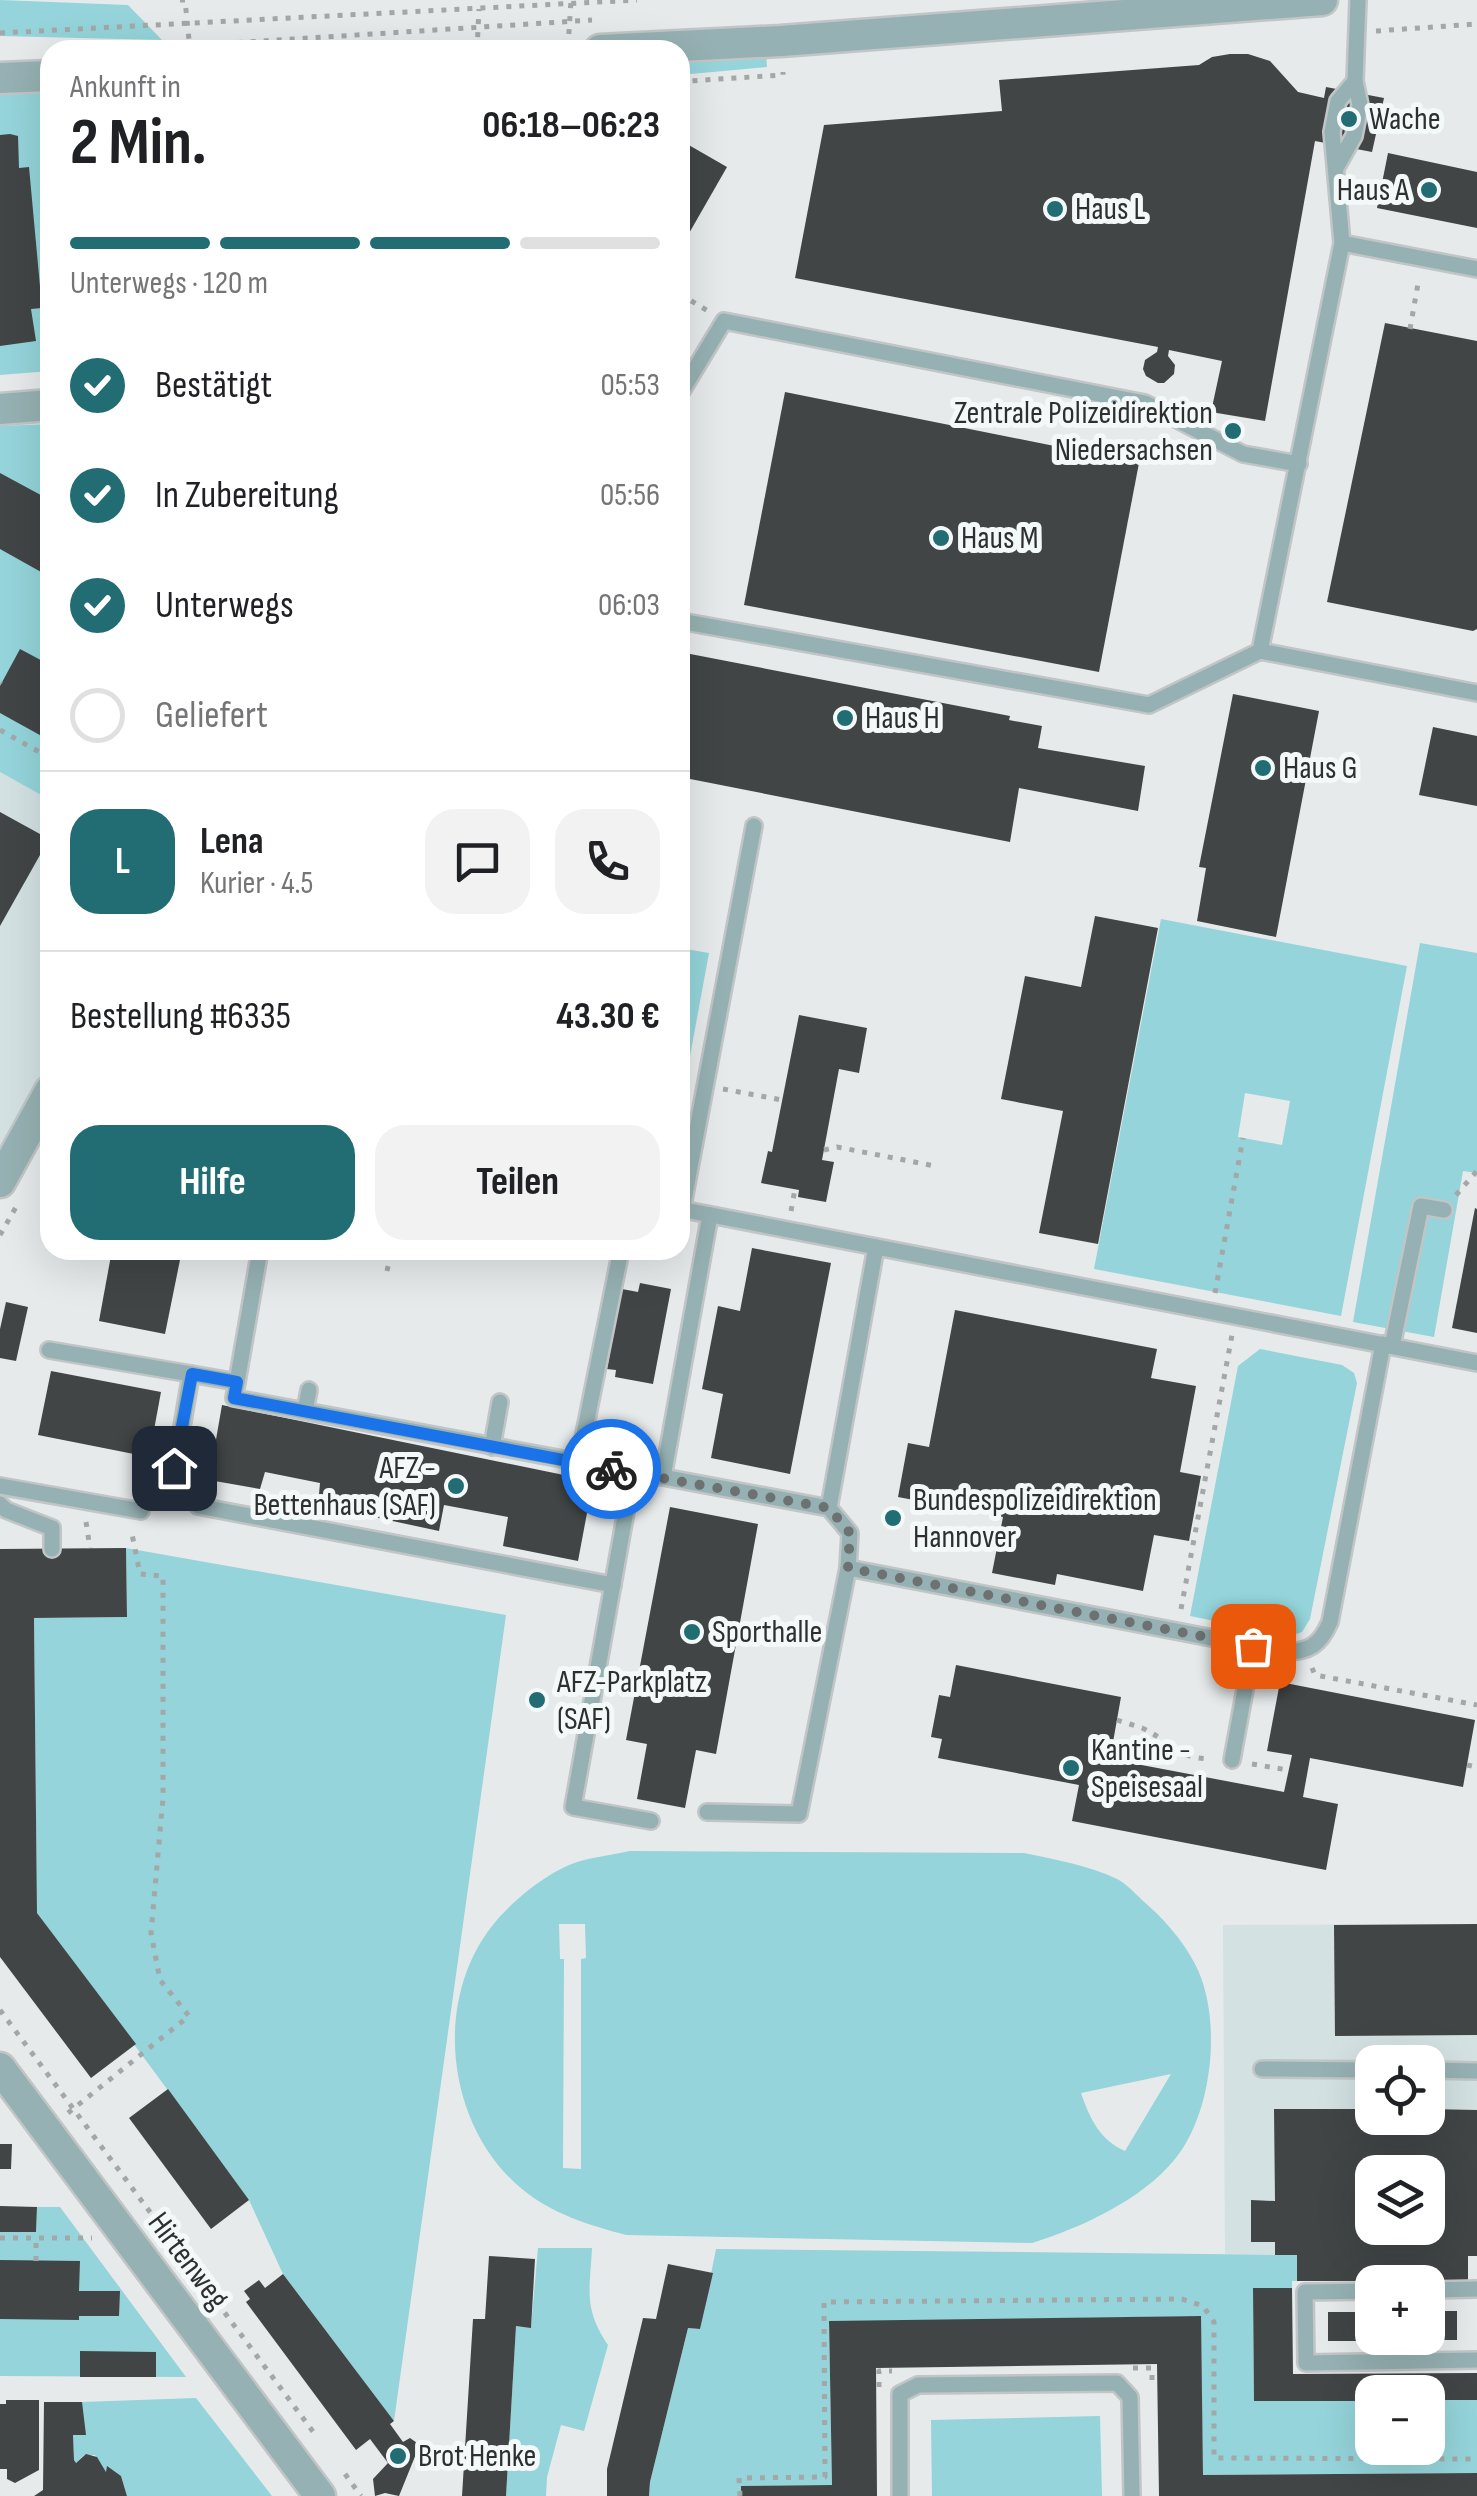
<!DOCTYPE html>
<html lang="de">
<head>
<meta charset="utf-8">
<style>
	:root { --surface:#fff; --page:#f2f2f2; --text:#202124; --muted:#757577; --line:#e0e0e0; --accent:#216d73 }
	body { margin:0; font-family:"Sofia Sans Condensed",sans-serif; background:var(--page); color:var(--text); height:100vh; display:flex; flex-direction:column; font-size:38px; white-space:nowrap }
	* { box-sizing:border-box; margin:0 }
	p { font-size:32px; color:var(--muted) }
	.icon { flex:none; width:55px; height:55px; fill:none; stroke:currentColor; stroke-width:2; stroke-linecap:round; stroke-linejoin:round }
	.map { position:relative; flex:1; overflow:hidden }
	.drawer { position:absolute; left:40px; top:40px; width:650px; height:1220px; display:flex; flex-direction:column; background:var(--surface); border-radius:30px; box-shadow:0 10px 40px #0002 }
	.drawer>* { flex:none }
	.fabs { position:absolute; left:1355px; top:2045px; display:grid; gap:20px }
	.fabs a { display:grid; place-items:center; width:90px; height:90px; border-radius:20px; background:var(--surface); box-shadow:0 10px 40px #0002; font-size:50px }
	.pin { position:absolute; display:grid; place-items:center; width:85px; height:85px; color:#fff; margin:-42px; border-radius:20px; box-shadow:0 5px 15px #0006 }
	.courier { position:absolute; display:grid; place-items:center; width:100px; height:100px; margin:-50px; border:8px solid #1a73e8; border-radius:50%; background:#fff; color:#222; box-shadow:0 2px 12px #0007 }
	.summary em { font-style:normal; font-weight:700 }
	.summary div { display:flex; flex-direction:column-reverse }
	.summary { display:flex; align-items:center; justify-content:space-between; height:170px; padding:0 30px }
	h1 { font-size:65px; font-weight:700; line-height:75px }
	.bar { display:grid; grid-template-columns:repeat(4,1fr); gap:15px 10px; align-content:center; height:120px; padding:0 30px }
	.bar i { height:12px; border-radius:8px; background:var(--line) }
	.bar .active { background:var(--accent) }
	.bar p { grid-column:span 4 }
	.line { display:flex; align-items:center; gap:25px; padding:0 30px; border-top:2px solid var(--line) }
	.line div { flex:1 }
	.round { display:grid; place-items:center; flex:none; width:105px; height:105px; border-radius:30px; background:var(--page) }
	ol { padding:0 30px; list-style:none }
	li { display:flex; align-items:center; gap:30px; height:110px }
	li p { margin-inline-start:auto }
	li .icon { padding:10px; border-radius:50%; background:var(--accent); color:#fff; stroke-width:4 }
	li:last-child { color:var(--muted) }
	li i { width:55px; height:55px; border:5px solid var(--line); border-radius:50% }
	.cta { display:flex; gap:20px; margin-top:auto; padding:20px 30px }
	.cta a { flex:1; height:115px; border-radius:30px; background:var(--accent); color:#fff; font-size:40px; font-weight:700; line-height:115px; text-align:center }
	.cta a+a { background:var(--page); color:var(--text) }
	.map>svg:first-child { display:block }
	.built { fill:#d3e1e2; fill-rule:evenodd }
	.green { fill:#94d4da; fill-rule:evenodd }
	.building { fill:#414545; fill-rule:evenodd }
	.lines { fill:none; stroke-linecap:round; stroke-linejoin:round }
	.service-casing { stroke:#c1c5c6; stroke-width:20 }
	.minor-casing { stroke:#c1c5c6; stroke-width:35 }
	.path { stroke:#a3a7a7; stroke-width:5; stroke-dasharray:5 8; stroke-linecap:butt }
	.service { stroke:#96b1b3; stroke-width:15 }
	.minor { stroke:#96b1b3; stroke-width:30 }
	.done { stroke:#6e7171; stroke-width:10; stroke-dasharray:0 18 }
	.route { stroke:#1a73e8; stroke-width:12 }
	.poi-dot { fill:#216d73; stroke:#f3f8f8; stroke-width:4 }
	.labels { text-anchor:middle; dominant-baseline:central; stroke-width:10; stroke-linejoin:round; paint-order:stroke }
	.poi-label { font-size:32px; fill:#2e3030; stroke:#f3f8f8; text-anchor:start }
	.street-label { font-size:32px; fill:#2e3030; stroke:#f3f8f8 }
</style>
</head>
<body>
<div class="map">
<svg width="1477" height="2496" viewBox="0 0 1477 2496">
	<rect width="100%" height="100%" fill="#e6eaeb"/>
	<g class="built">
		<path d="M0 772 50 800V1063L0 1155Z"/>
		<path d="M1477 1924V2256L1225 2254 1223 1925ZM1372 2062H1428V2118H1372ZM1372 2172H1428V2228H1372Z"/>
	</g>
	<g class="green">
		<path d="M0 0 128 5 162 40 0 36Z"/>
		<path d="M766 52 767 67 680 75V59Z"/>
		<path d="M50 89V371L0 375V91Z"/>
		<path d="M50 424V800L0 772V426Z"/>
		<path d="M1161 919 1407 966 1341 1316 1094 1269ZM1245 1093 1290 1101 1282 1145 1238 1137Z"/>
		<path d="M1420 943 1477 953V1173L1463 1171 1434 1337 1353 1322Z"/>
		<path d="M680 948 709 953 690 1056 680 1066Z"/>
		<path d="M1260 1349 1342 1365 1354 1373 1357 1383 1310 1619 1302 1632 1290 1636 1190 1616 1238 1366Z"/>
		<path d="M126 1548 506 1615 394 2421 283 2274 249 2200 37 1913 34 1618 127 1617Z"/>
		<path d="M629 1851 1024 1853C1056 1860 1089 1865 1119 1880 1127 1885 1135 1893 1142 1900 1163 1918 1182 1939 1195 1964 1223 2017 1213 2113 1175 2159 1142 2200 1080 2228 1032 2243L626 2235C589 2225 552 2214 522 2189 445 2126 431 1996 497 1920 516 1898 548 1872 577 1862 593 1857 612 1855 629 1851ZM559 1924H585L586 1958 581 1959V2169L563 2168 564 1959H560ZM1171 2074 1125 2151C1100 2140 1090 2119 1081 2093Z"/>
		<path d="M37 2207H60L186 2377 0 2376V2232H36Z"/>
		<path d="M538 2248H592C590 2290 583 2308 608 2345L584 2431 561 2425 547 2477 546 2496H506L516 2326 531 2327Z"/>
		<path d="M716 2249 1297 2255V2281H1292V2288L1253 2289 1254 2401H1372V2448H1428V2400H1477V2473L1203 2475 1200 2316 829 2322 832 2485 741 2486V2496H649L650 2482 688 2328 700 2329Z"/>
		<path d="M196 2398 272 2496H127L121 2476 106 2472 95 2455H84L76 2463 74 2460 73 2435 82 2422V2402Z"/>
		<path d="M1100 2416 1102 2496H932L931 2420Z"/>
	</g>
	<g class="building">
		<path d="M1230 54H1248L1270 61 1298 92 1324 98 1326 87 1384 98 1372 152 1315 141 1265 421 1211 412 1222 361 1169 350 1168 356 1175 365 1174 374 1164 383H1158L1146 376 1143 369 1145 360 1157 352 1158 347 795 278 824 125 1002 111 999 80 1199 65 1212 57Z"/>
		<path d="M10 134 18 136 19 168 29 167 42 308 31 309 36 341 0 346V135Z"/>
		<path d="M680 140 727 167 680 249Z"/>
		<path d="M1388 153 1477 172V228L1377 208Z"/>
		<path d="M1385 323 1477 341V629L1473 631 1327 602Z"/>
		<path d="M785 392 1139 463 1099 672 744 605Z"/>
		<path d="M0 473 50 500V577L0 549Z"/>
		<path d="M20 649 50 665V734L47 739 0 713V686Z"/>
		<path d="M680 652 1010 716 1009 720 1042 726 1038 748 1145 766 1138 811 1019 788 1010 842 680 777Z"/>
		<path d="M1233 694 1319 711 1276 937 1197 921 1206 868 1199 867Z"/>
		<path d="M1433 727 1477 736V806L1419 795Z"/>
		<path d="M0 812 49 839 0 926Z"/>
		<path d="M1095 916 1158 928 1098 1244 1039 1233 1063 1111 1001 1099 1025 976 1081 987Z"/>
		<path d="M799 1015 867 1028 859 1073 839 1069 822 1160 834 1162 826 1202 798 1197 799 1190 761 1183 768 1151 772 1152Z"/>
		<path d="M1475 1208 1477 1209V1333L1452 1328Z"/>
		<path d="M752 1248 831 1263 790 1474 711 1458 723 1394 702 1389 718 1306 740 1311Z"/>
		<path d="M112 1250H182L165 1334 99 1321Z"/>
		<path d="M640 1283 671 1289 653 1384 615 1377 616 1370 607 1369 622 1289 638 1292Z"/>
		<path d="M6 1302 28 1307 16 1361 0 1358V1329Z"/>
		<path d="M955 1310 1157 1349 1151 1378 1196 1386 1180 1472 1201 1476 1189 1541 1154 1535 1143 1591 1057 1574 1055 1585 992 1573 1003 1517 898 1497 908 1443 929 1447Z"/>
		<path d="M51 1371 161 1392 149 1457 38 1435Z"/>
		<path d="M222 1405 593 1481 578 1561 503 1546 508 1517 444 1505 439 1531 318 1505 320 1483 265 1472 260 1489 209 1480Z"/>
		<path d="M670 1507 758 1524 716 1754 696 1750 685 1808 637 1799 647 1744 626 1740Z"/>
		<path d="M126 1548 127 1617 34 1618 37 1913 136 2044 91 2078 0 1957V1549Z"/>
		<path d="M956 1665 1121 1697 1110 1759 1284 1792 1292 1755 1267 1751 1280 1682 1475 1720 1463 1787 1310 1758 1303 1797 1338 1804 1326 1870 1072 1821 1079 1785 938 1758 942 1739 931 1737 939 1695 950 1697Z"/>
		<path d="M1477 1924V2035L1335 2036 1334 1925Z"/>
		<path d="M168 2089 249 2200 211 2229 129 2118Z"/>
		<path d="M1274 2109H1372V2118H1428V2109L1477 2110V2256H1468V2281H1297V2255H1275V2242H1251V2200L1275 2201ZM1372 2172H1428V2228H1372Z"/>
		<path d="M0 2144H12L11 2169H0Z"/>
		<path d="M0 2206 37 2207 36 2232H0Z"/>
		<path d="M489 2256 535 2259 531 2328 516 2326 506 2496H462L473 2319H485Z"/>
		<path d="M0 2260 80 2261 79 2291H120L119 2316H79V2320L0 2319Z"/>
		<path d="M668 2264 713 2273 700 2329 688 2328 650 2482 649 2496H607V2469L643 2318 656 2319Z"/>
		<path d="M283 2274 394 2421 390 2424 403 2442 410 2438 417 2443 418 2449 399 2496 385 2493 375 2496 373 2479 388 2463 370 2439 356 2450 246 2302 250 2299 244 2291 259 2280 265 2288Z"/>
		<path d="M1253 2288H1292L1293 2374 1477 2373V2400H1428V2392H1372V2401H1254Z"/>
		<rect x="1428" y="2311" width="29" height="29"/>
		<path d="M1328 2312H1372V2338H1380V2341H1328Z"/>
		<path d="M1201 2316 1203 2475 1477 2473V2496H1159L1157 2364 876 2368 877 2496H741V2486L832 2485 829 2321Z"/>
		<path d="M80 2351 156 2352V2377H80Z"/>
		<path d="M6 2400H39V2470L15 2483 7 2479V2469H0V2404H6Z"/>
		<path d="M44 2402H82L86 2435H73L74 2460 76 2463 86 2454 97 2457 106 2472 107 2466 121 2476 127 2496H34L43 2490Z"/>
	</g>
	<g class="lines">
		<defs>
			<g id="service">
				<path d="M1355 81 1338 101 1332 132 1342 243 1260 651 1477 693"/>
				<path d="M1336 168 1354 136 1360 105 1355 81 1358 0"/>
				<path d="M1342 243 1477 269"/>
				<path d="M680 394 724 321 1145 403 1243 454 1299 464"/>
				<path d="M680 621 1149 705 1260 651"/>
				<path d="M680 1209 1477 1363"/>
				<path d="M682 1210 754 826"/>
				<path d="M260 1250 237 1382 191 1374 175 1468 198 1506 613 1585"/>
				<path d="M1392 1346 1421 1206 1444 1210"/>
				<path d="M49 1350 191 1374"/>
				<path d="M237 1382 234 1398 633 1472"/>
				<path d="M305 1411 309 1390"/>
				<path d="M492 1447 500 1402"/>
				<path d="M578 1464 621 1250"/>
				<path d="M663 1477 829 1508 850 1533 848 1568 799 1814 707 1812"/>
				<path d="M0 1486 141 1511"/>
				<path d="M0 1504 6 1510 52 1528V1549"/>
				<path d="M829 1508 876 1247"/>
				<path d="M848 1568 1285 1652C1309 1652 1320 1645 1330 1622L1383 1344"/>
				<path d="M1232 1760 1253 1646"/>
				<path d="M651 1821 573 1807 633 1472 663 1477 710 1215"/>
				<path d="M1262 2069 1372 2070"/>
				<path d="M1428 2070 1477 2071"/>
				<path d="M1428 2290 1477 2289"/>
				<path d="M1372 2291 1305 2292 1306 2363 1477 2360"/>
				<path d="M900 2496V2394L918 2385 1117 2383 1130 2397 1132 2496"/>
			</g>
			<g id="minor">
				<path d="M600 50 781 41 1322 0"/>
				<path d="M0 78 50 76"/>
				<path d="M0 409 50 405"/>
				<path d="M0 1182 50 1091"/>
				<path d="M0 2068 320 2496"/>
			</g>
		</defs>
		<use href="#service" class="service-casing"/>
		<use href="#minor" class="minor-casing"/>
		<g class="path">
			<path d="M180 0H185L190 50"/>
			<path d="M1376 31 1477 24"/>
			<path d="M0 33 637 0"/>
			<path d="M568 47 571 0"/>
			<path d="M121 50 592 20"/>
			<path d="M477 50 479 9"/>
			<path d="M680 84 688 81 783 75V72"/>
			<path d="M680 294 708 311"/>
			<path d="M1410 329 1419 278"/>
			<path d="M0 683 1 684"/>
			<path d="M0 730 50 758"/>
			<path d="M723 1089 782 1100"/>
			<path d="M824 1150 837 1147 935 1166"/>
			<path d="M1456 1195 1477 1171"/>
			<path d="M791 1211 795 1189"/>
			<path d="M0 1235 16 1207"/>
			<path d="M387 1271 392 1250"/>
			<path d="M1215 1293 1243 1138"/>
			<path d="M86 1522 90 1548"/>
			<path d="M1181 1609 1232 1335"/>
			<path d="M1312 1668 1315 1675 1477 1705"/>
			<path d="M1117 1720C1125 1723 1134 1725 1142 1728 1171 1741 1173 1758 1211 1759"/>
			<path d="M1252 1764 1288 1770"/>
			<path d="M1467 1765 1477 1767"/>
			<path d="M0 2010 314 2433"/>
			<path d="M68 2113 189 2016 160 1980 151 1933 163 1798V1576L140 1574 131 1529"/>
			<path d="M0 2238H92"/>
			<path d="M36 2261V2239"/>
			<path d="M1133 2368H1152V2388"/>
			<path d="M879 2387V2371H892"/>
			<path d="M345 2474 361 2496"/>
			<path d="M740 2496 739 2478 825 2477 824 2302 1182 2299 1203 2306 1214 2322V2458L1477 2459"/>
		</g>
		<use href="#service" class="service"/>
		<use href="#minor" class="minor"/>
	</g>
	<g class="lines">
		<path class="done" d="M611 1469 829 1508 850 1533 848 1568 1253 1646"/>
		<path class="route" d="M174 1468 192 1374 237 1382 234 1398 611 1469"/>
	</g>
	<g class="poi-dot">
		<circle cx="1349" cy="119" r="10"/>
		<circle cx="1429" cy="190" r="10"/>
		<circle cx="1055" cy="209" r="10"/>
		<circle cx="1233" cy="431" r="10"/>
		<circle cx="941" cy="538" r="10"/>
		<circle cx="845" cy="718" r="10"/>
		<circle cx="1263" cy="768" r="10"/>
		<circle cx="456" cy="1486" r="10"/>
		<circle cx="893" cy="1518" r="10"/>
		<circle cx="692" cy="1632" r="10"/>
		<circle cx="537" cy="1700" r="10"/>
		<circle cx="1071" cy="1768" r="10"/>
		<circle cx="398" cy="2456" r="10"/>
	</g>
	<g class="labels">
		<g class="poi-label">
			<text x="1369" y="119">Wache</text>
			<text x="1409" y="190" text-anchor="end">Haus A</text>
			<text x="1075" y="209">Haus L</text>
			<text x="1213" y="413" text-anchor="end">Zentrale Polizeidirektion<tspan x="1213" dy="37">Niedersachsen</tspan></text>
			<text x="961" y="538">Haus M</text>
			<text x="865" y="718">Haus H</text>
			<text x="1283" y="768">Haus G</text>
			<text x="436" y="1468" text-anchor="end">AFZ -<tspan x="436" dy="37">Bettenhaus (SAF)</tspan></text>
			<text x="913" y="1500">Bundespolizeidirektion<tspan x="913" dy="37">Hannover</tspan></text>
			<text x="712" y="1632">Sporthalle</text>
			<text x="557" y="1682">AFZ-Parkplatz<tspan x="557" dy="37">(SAF)</tspan></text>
			<text x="1091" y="1750">Kantine -<tspan x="1091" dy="37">Speisesaal</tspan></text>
			<text x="418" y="2456">Brot Henke</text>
		</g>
		<g class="street-label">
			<text transform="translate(188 2261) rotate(53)">Hirtenweg</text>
		</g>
	</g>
</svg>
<div class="fabs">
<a><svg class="icon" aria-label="locate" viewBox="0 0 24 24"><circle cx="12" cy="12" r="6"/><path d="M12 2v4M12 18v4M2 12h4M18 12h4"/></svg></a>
<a><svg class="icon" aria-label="layers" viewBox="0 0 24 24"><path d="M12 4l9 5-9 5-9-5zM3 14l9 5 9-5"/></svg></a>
<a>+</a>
<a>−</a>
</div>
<div class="pin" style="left:1253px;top:1646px;background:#ea580c"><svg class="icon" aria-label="bag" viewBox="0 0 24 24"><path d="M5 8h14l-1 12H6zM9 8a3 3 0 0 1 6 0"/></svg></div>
<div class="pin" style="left:174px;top:1468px;background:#1f2937"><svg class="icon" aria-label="home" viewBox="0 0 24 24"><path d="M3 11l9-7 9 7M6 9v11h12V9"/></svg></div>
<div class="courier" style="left:611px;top:1469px"><svg class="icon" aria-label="bike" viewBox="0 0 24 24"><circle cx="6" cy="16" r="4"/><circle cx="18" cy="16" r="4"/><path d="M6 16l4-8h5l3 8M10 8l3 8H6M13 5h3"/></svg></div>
<section class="drawer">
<div class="summary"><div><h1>2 Min.</h1><p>Ankunft in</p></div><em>06:18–06:23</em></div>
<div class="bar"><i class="active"></i><i class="active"></i><i class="active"></i><i></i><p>Unterwegs · 120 m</p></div>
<ol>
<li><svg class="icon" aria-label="check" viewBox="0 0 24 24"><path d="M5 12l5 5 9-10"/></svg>Bestätigt<p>05:53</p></li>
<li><svg class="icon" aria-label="check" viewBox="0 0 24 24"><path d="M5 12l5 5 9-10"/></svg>In Zubereitung<p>05:56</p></li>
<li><svg class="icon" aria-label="check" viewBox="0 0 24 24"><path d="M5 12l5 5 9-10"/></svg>Unterwegs<p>06:03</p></li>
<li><i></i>Geliefert</li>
</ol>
<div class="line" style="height:180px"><b class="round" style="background:var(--accent);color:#fff">L</b><div><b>Lena</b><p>Kurier · 4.5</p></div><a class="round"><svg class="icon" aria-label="chat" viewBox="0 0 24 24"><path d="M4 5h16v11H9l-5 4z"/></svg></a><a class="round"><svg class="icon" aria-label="phone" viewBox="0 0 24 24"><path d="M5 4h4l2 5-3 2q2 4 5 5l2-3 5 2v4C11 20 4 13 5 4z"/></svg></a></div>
<div class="line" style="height:130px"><div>Bestellung #6335</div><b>43.30 €</b></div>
<div class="cta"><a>Hilfe</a><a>Teilen</a></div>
</section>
</div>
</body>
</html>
